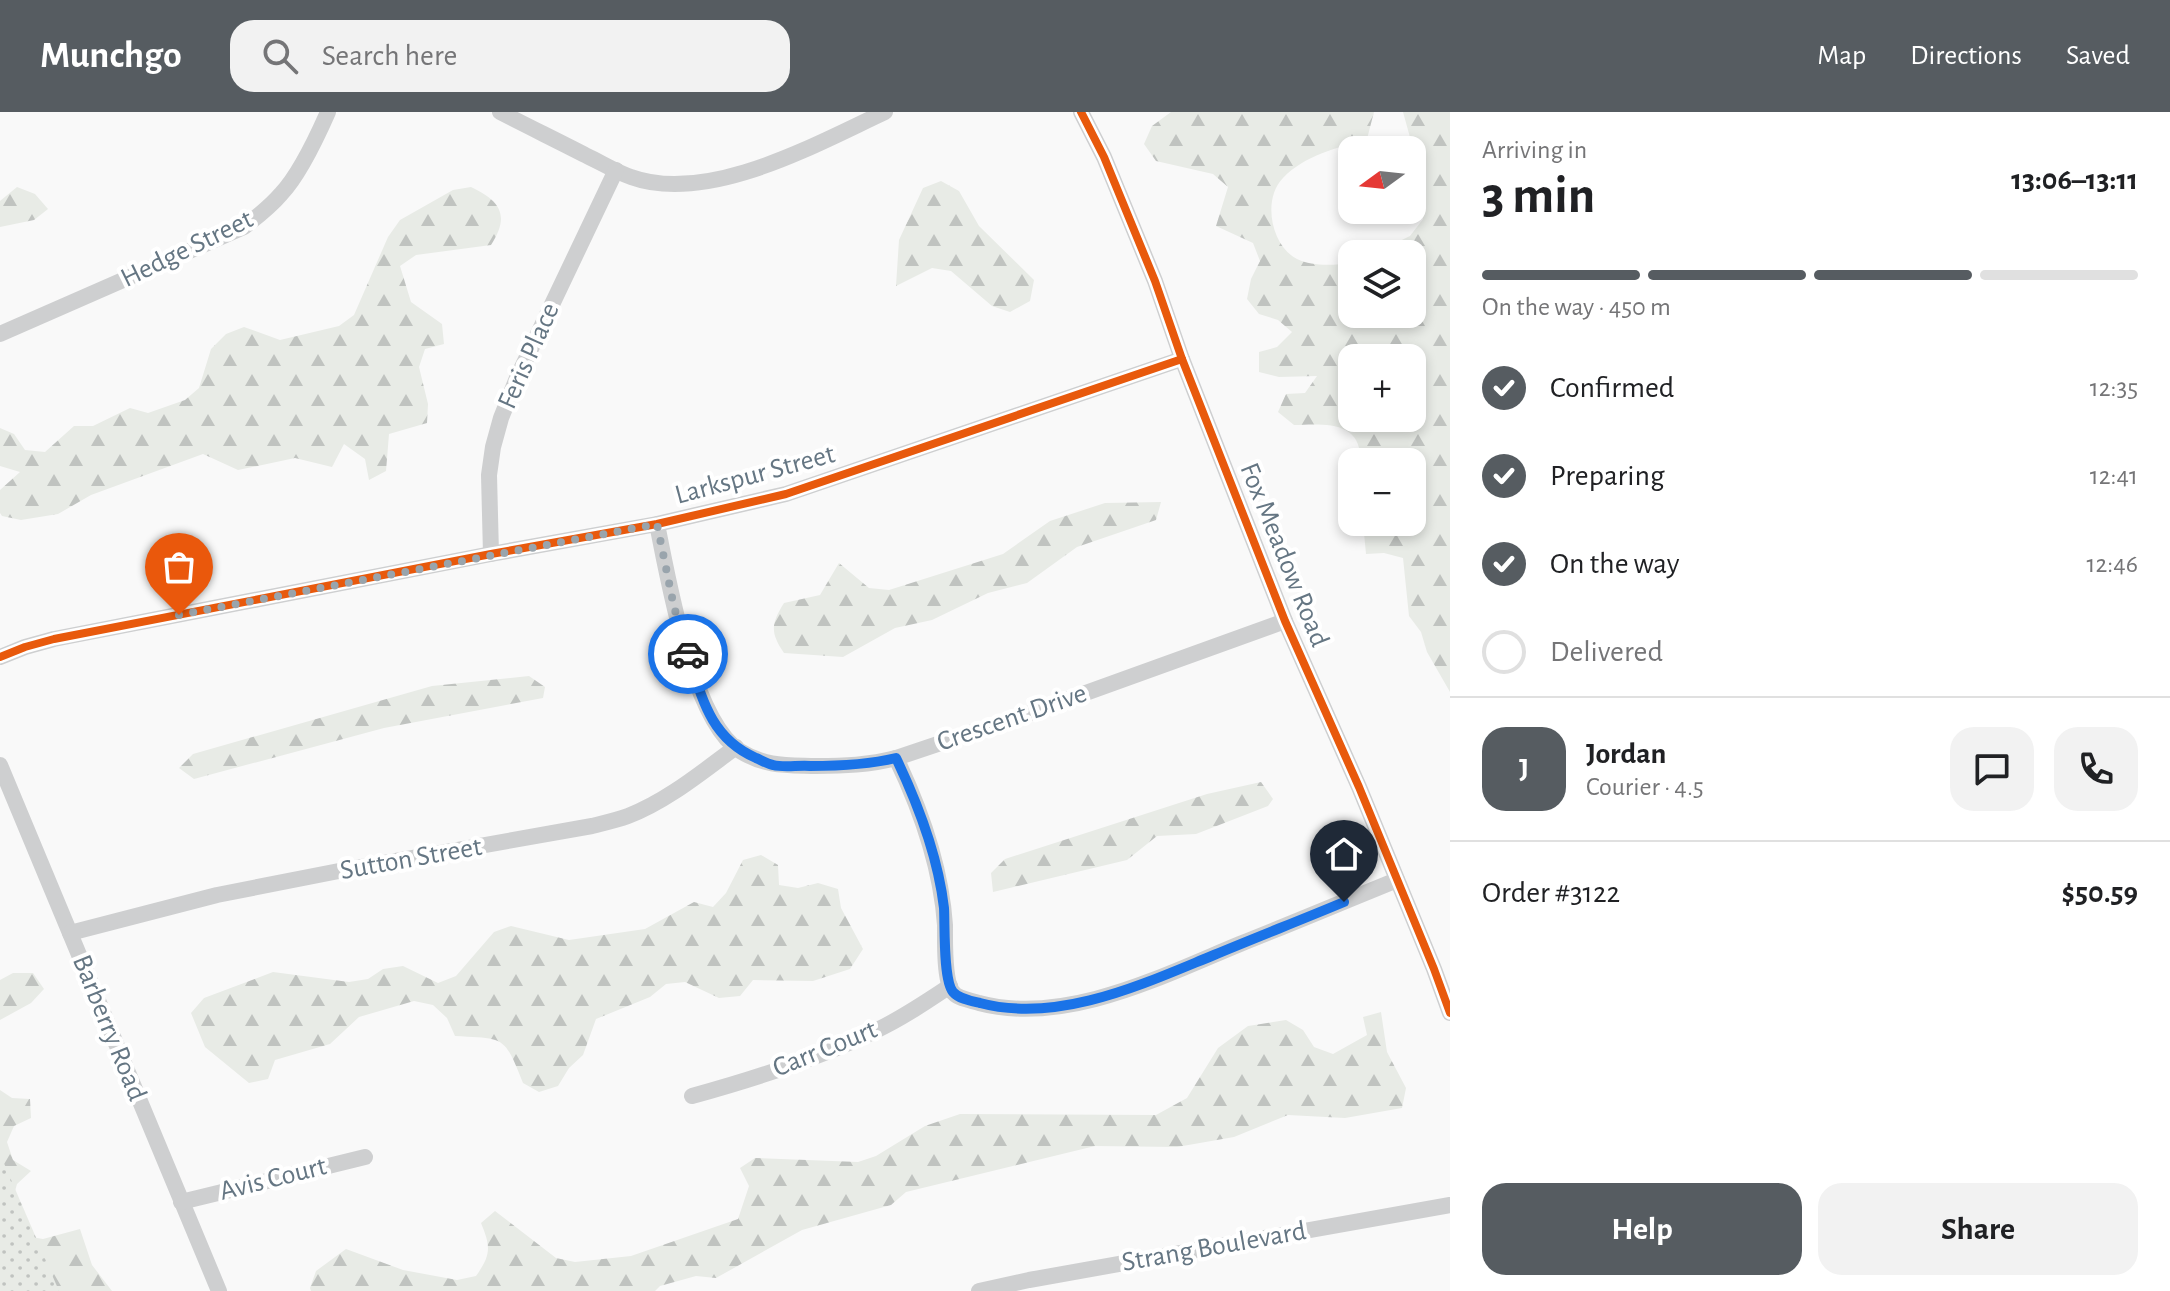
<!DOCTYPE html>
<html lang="en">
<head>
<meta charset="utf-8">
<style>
	:root { --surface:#fff; --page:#f2f2f2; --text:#202124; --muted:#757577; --line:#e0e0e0; --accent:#565c61 }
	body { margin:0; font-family:"Alegreya Sans",sans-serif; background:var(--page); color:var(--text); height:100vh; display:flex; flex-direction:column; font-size:30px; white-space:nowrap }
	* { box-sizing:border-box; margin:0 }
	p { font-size:26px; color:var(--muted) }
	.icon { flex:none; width:44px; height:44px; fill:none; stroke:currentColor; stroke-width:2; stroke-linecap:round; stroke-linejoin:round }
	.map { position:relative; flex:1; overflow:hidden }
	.drawer { display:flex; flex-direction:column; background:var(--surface); width:720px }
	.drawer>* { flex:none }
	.needle { width:52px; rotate:255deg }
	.fabs { position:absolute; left:1338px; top:24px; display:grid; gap:16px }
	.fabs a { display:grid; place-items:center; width:88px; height:88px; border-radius:16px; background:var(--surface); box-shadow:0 4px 12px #0003; font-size:40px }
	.pin { position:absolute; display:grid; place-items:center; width:68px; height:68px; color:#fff; margin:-82px -34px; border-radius:50% 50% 50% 0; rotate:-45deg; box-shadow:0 0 8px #0007 }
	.pin .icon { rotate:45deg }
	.courier { position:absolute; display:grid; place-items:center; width:80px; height:80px; margin:-40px; border:6px solid #1a73e8; border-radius:50%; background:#fff; color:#222; box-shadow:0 2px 10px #0007 }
	.head em { font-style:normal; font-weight:600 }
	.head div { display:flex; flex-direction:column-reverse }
	.head { display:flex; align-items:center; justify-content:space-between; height:136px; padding:0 32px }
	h1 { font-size:52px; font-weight:600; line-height:60px }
	.bar { display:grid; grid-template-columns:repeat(4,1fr); gap:12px 8px; align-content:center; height:96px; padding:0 32px }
	.bar i { height:10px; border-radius:6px; background:var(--line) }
	.bar .active { background:var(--accent) }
	.bar p { grid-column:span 4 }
	.line { display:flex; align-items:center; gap:20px; padding:0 32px; border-top:2px solid var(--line) }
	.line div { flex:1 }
	.round { display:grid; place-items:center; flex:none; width:84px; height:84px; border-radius:24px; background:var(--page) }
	ol { padding:0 32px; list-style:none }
	li { display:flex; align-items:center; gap:24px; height:88px }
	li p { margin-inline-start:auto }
	li .icon { padding:8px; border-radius:50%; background:var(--accent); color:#fff; stroke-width:4 }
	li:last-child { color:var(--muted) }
	li i { width:44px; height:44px; border:4px solid var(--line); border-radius:50% }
	.button { display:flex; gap:16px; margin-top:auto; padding:16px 32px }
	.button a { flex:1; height:92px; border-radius:24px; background:var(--accent); color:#fff; font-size:32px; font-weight:600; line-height:92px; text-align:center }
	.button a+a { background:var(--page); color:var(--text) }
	header { display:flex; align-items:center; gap:48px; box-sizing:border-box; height:112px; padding:0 40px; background:var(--accent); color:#fff }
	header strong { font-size:38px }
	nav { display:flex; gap:44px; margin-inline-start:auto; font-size:28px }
	.search { width:560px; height:72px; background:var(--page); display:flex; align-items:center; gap:20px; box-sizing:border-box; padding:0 28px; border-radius:24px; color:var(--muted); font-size:30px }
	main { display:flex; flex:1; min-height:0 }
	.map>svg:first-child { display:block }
	.forest { fill:url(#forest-firs); fill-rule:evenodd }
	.park { fill:url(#park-dots) }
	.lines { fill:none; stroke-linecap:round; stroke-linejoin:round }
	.minor { stroke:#cecfd0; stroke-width:16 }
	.cycleway-casing { stroke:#fff; stroke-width:13 }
	.cycleway { stroke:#e8590c; stroke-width:8 }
	.done { stroke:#99a4ac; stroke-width:8; stroke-dasharray:0 14.4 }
	.route { stroke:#1a73e8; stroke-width:10 }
	.labels { text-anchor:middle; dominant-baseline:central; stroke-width:8; stroke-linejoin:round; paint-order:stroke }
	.street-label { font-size:28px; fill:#657683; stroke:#fff }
</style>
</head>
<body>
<header>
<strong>Munchgo</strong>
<div class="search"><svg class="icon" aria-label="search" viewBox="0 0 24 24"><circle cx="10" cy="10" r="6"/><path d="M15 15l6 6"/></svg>Search here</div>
<nav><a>Map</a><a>Directions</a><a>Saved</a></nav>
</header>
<main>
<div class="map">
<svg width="1450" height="1179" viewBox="0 0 1450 1179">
	<defs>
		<pattern id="forest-firs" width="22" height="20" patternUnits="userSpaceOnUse" patternTransform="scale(2)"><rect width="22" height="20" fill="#e8ebe6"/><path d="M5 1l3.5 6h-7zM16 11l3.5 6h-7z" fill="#c0c3c0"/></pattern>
		<pattern id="park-dots" width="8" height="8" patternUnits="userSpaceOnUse" patternTransform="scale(2)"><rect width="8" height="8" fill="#e8ebe6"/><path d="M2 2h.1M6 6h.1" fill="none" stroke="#c0c3c0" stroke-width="1.8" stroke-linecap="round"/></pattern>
	</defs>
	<rect width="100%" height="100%" fill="#f9f9f9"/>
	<g class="forest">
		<path d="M1171 0H1374L1367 27C1337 36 1305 43 1283 66 1262 87 1271 134 1297 147 1313 155 1335 153 1352 151V202H1412V142H1373L1410 124 1423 107 1416 47 1403 0H1450V580L1427 540 1421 520 1409 504 1403 446 1384 441 1366 442 1364 421 1379 410H1412V350H1360C1363 308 1323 312 1294 313L1278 300 1286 282 1305 281 1317 264 1279 265 1259 260V240L1277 235 1292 220 1278 208 1259 202 1247 187 1251 167 1260 149 1253 131 1216 114 1228 75 1213 62 1156 49 1144 32 1152 14ZM1352 246H1412V306H1352Z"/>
		<path d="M941 69 959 79 979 114 1034 168 1030 189 1010 200 992 194 951 159 932 156 896 174 899 128 923 76Z"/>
		<path d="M17 75 35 82 48 97 34 108 0 115V89Z"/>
		<path d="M471 75C501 89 510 104 491 133L416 143 400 154 411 190 442 212 444 232 425 237 419 255 428 292 427 311 389 322 386 359 369 368 365 347 344 332 332 355 295 346 238 358 203 342 91 383 58 402 21 408 2 404 0 401V378L20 360 0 354V316L14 322 25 338 45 340 74 314H93L130 296 148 301 185 288 199 276 211 237 226 222 244 215 280 228 339 214 354 203 388 125 400 108 453 78Z"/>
		<path d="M1161 390 1156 408 1077 435 1027 471 988 481 932 508 895 516 843 545 784 541C770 520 771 512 784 491L820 483 839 451 869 476 889 478 1003 442 1050 409 1105 391Z"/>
		<path d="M529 564 545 575 543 586 384 616 194 667 179 656 193 642 432 574Z"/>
		<path d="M1261 670 1273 687 1268 694 1196 722 1157 724 1127 748 993 780 991 761 1005 747 1207 682Z"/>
		<path d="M761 743 778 753 779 773 798 776 818 771 838 777 841 796 863 837 850 857 813 869 753 868 740 884 719 886 685 870 666 872 650 885 596 907 583 943 569 956 558 974 539 980 523 971C504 923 505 927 455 924L447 906 433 893 414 889 359 905 330 932 275 948 268 967 249 971 205 935 191 901 204 886 273 860 349 870 368 867 383 857 403 854 438 871 456 864 494 820 511 814 569 828 645 817 694 790 713 795 726 781 743 748Z"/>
		<path d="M13 861H33L44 877 31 891 0 908V868Z"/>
		<path d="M1381 900 1387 940 1406 976 1402 996 1345 1006 1288 1003 1234 1025 1177 1035 1095 1034 906 1080 891 1093 802 1118 716 1166 696 1164 660 1174 655 1179H311L310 1176 316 1159 346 1137 403 1158 457 1168 476 1164C491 1143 491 1135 481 1111L495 1099 556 1146 575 1150 631 1144 738 1107 749 1074 740 1056 755 1046 858 1050 876 1044 925 1014 960 1002 1156 1003 1187 986 1218 936 1248 914 1286 908 1303 918 1314 935 1333 942 1367 923 1363 905Z"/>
		<path d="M0 978 12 986 30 987 31 1006 14 1014 7 1030 13 1048 31 1059 17 1072 12 1090 26 1124 43 1127 80 1117 92 1153 112 1179H0Z"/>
	</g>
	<path class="park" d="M0 1042 59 1179H0Z"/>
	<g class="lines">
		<g class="minor">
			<path d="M500 0C529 15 558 29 587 44 602 51 616 60 631 65 708 93 816 32 885 0"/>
			<path d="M1081 0 1104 45 1155 169 1182 247 1285 509 1359 675 1434 857 1450 901"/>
			<path d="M0 222 244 115C257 105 270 95 281 82 300 62 317 25 328 0"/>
			<path d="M657 412C668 466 692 609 740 639 766 655 787 653 816 654 844 654 869 653 896 646L1033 600 1285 509"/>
			<path d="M491 442 489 363 493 335 501 306 517 266 616 58"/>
			<path d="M0 545 25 535 54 527 491 442 657 412 786 382 1182 247"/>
			<path d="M896 646C921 698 941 755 945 813 945 828 944 867 952 879 957 887 970 888 979 891 1065 914 1162 864 1240 832 1293 811 1345 789 1397 768"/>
			<path d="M0 653 219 1179"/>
			<path d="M70 821 217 783 344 758 592 714C604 711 617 708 628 704 667 689 702 660 736 635"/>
			<path d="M692 984C754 967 817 947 875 919 901 907 926 890 950 874"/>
			<path d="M181 1090 365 1045"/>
			<path d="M979 1179 1029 1168 1450 1093"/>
		</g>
		<defs>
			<g id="cycleway">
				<path d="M1081 0 1104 45 1155 169 1182 247 1285 509 1359 675 1434 857 1450 901"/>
				<path d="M0 545 25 535 54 527 491 442 657 412 786 382 1182 247"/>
			</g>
		</defs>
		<use href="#cycleway" class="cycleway-casing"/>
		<use href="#cycleway" class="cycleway"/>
	</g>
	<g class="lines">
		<path class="done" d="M179 503 657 412 674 495 688 542"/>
		<path class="route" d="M688 542C702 586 710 626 756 646 761 648 767 652 773 653 784 656 798 653 810 654 839 654 867 653 896 646 918 692 938 744 944 796 945 813 943 868 953 880 959 887 971 889 980 891 1059 912 1143 872 1214 843 1257 825 1301 808 1344 790"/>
	</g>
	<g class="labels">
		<g class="street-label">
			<text transform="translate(187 137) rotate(-26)">Hedge Street</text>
			<text transform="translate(529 244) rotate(-66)">Feris Place</text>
			<text transform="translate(755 363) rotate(-15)">Larkspur Street</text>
			<text transform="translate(1284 443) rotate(68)">Fox Meadow Road</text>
			<text transform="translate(1012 606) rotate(-19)">Crescent Drive</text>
			<text transform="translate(411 747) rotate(-10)">Sutton Street</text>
			<text transform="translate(109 916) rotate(68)">Barberry Road</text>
			<text transform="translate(825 937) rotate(-22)">Carr Court</text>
			<text transform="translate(273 1067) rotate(-14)">Avis Court</text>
			<text transform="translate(1214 1135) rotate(-10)">Strang Boulevard</text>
		</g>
	</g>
</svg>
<div class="fabs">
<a><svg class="needle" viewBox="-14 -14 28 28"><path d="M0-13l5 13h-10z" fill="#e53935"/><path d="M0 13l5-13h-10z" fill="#757577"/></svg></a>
<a><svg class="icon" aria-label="layers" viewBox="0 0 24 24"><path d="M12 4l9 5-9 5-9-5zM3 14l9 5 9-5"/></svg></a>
<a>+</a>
<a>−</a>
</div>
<div class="pin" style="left:179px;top:503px;background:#ea580c"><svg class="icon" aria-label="bag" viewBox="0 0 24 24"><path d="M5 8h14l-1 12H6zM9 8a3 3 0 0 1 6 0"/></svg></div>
<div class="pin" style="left:1344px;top:790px;background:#1f2937"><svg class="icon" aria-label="home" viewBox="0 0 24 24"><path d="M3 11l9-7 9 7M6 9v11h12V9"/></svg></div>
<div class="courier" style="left:688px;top:542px"><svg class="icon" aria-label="car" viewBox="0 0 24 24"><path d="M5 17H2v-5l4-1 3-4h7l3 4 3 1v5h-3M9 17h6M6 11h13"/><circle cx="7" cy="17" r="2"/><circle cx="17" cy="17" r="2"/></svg></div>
</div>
<section class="drawer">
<div class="head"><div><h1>3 min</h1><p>Arriving in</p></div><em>13:06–13:11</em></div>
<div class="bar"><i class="active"></i><i class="active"></i><i class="active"></i><i></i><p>On the way · 450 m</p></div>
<ol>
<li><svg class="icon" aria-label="check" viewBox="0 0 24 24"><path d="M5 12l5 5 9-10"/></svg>Confirmed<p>12:35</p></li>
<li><svg class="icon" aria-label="check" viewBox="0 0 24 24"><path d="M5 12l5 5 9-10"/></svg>Preparing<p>12:41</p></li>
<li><svg class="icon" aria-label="check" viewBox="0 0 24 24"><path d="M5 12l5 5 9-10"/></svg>On the way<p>12:46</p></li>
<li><i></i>Delivered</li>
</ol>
<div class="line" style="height:144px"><b class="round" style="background:var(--accent);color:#fff">J</b><div><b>Jordan</b><p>Courier · 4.5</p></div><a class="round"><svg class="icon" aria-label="chat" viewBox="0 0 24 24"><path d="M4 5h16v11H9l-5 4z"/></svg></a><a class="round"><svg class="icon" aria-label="phone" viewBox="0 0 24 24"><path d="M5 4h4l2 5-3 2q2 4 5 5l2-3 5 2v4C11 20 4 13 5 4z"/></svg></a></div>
<div class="line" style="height:104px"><div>Order #3122</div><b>$50.59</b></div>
<div class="button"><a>Help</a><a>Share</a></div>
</section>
</main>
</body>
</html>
